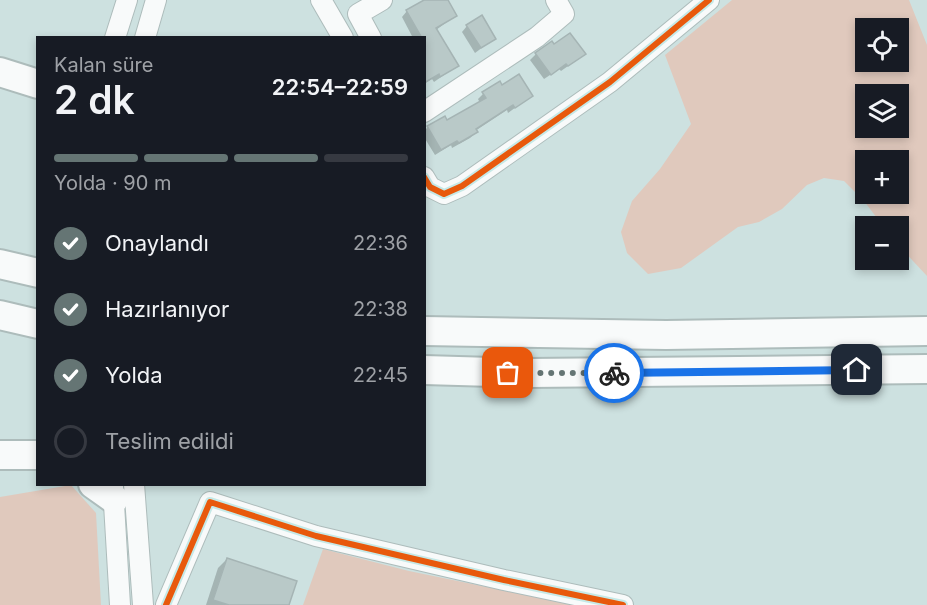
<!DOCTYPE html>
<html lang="tr">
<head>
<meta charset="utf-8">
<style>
	:root { --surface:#171b24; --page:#20242c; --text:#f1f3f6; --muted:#9ea1a6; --line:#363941; --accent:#657574 }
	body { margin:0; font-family:Inter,sans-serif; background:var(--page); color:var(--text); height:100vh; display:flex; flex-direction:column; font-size:22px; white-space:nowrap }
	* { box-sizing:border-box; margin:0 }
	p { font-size:20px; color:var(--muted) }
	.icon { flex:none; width:33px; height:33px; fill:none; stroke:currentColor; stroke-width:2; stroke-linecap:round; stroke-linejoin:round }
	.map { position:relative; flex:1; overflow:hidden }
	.side { position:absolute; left:36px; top:36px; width:390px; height:450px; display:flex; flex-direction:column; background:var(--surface); border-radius:0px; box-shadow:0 3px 9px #0003 }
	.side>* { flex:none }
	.tools { position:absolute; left:855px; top:18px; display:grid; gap:12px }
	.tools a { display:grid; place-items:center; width:54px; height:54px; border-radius:0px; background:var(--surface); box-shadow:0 3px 9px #0003; font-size:30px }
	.pin { position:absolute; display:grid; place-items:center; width:51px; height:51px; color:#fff; margin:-26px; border-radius:12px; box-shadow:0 3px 9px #0006 }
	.courier { position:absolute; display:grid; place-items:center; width:60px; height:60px; margin:-30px; border:4px solid #1a73e8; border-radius:50%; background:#fff; color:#222; box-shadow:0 2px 8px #0007 }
	.overview em { font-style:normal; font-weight:600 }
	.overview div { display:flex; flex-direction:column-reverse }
	.overview { display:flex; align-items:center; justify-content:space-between; height:102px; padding:0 18px }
	h1 { font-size:39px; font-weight:600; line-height:45px }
	.bar { display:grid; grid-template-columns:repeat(4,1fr); gap:9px 6px; align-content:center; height:72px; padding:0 18px }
	.bar i { height:8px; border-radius:4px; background:var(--line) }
	.bar .on { background:var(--accent) }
	.bar p { grid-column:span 4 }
	ol { padding:0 18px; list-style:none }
	li { display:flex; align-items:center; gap:18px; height:66px }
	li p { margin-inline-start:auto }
	li .icon { padding:6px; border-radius:50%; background:var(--accent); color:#fff; stroke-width:4 }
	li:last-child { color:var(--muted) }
	li i { width:33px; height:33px; border:3px solid var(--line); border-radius:50% }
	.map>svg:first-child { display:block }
	.green { fill:#e0c9bd; fill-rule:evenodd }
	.shadow { fill:#0003 }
	.building { fill:#b9c9c8; stroke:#a5b4b4; stroke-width:1.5 }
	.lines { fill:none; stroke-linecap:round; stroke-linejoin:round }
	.minor-casing { stroke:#adbcbb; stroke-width:22 }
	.highway-casing { stroke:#adbcbb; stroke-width:32 }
	.minor { stroke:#f8fafa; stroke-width:20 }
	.highway { stroke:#f8fafa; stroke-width:28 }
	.cycleway-casing { stroke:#c5e9e7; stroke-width:10 }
	.cycleway { stroke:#e8590c; stroke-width:6 }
	.done { stroke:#657574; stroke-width:6; stroke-dasharray:0 10.8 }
	.route { stroke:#1a73e8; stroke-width:8 }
</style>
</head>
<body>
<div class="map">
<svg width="927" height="605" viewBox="0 0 927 605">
	<rect width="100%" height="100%" fill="#cde1e0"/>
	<g class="green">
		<path d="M732 0H909L927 45V276L899 246 898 226H883L864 201 844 181 824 178 807 185 782 209 759 222 738 227 681 268 648 274 627 253 621 232 632 201 660 169 691 124 665 55ZM866 28H898V62H866ZM866 94H898V128H866ZM866 160H898V194H866Z"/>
		<path d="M71 485 96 513 101 605H0V497Z"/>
		<path d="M323 549 409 571 575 605H303Z"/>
	</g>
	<g class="shadow">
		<path d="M436 0H446L455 16 436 30 457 66 434 82 432 79 424 84V38H413L402 17 407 11Z"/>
		<path d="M467 26 495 38 475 53 462 32Z"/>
		<path d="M536 54 578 59 561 71 559 69 544 79 530 60Z"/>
		<path d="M502 87 531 96 508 113 507 110 475 131 476 132 470 138 452 148 451 145 435 155 424 137V131L428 127 447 122 480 103 478 99 483 94Z"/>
		<path d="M227 559 288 605H206L218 568Z"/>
	</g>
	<g class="building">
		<path d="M424 0H448L457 16 436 28 459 66 440 77 439 74 424 83V38H422L406 10Z"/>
		<path d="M482 15 496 39 481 48 466 25Z"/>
		<path d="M570 33 586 54 568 66 566 64 551 75 535 53 552 41 554 44Z"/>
		<path d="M519 74 533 96 515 108 513 105 476 129 478 132 459 143 457 141 441 150 427 126 445 116 447 120 486 98 482 92 500 81 502 85Z"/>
		<path d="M227 558 297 581 289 605H229L213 600Z"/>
	</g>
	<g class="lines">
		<defs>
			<g id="minor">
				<path d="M321 0 343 38"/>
				<path d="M115 38 127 0"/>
				<path d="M145 38 156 0"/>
				<path d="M371 38 358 14 382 0"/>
				<path d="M424 112 537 37 564 14 556 0"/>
				<path d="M424 177 430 187 444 194 462 186 610 82 709 0"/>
				<path d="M134 484 143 605"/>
				<path d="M113 487 120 605"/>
				<path d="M166 605 210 502 316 536 504 580 623 605"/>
			</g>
			<g id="highway">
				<path d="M0 72 38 84"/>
				<path d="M0 264 38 273"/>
				<path d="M0 315 38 324"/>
				<path d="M424 331 666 335 927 331"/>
				<path d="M424 370 529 373 927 369"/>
				<path d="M0 455H38"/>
				<path d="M93 484 114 499"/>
			</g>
		</defs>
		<use href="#minor" class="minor-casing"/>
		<use href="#highway" class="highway-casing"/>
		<use href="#minor" class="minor"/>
		<use href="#highway" class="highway"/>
		<defs>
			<g id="cycleway">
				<path d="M424 177 430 187 444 194 462 186 610 82 709 0"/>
				<path d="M166 605 210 502 316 536 504 580 623 605"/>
			</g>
		</defs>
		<use href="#cycleway" class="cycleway-casing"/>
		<use href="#cycleway" class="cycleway"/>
	</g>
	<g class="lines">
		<path class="done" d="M508 373H614"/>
		<path class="route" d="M614 373 857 370"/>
	</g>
</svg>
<div class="tools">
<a><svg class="icon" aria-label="locate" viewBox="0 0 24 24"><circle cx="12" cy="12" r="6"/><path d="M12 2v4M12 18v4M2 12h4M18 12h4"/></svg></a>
<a><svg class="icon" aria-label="layers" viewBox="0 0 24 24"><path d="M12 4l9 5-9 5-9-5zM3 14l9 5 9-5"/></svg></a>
<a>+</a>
<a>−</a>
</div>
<div class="pin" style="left:508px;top:373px;background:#ea580c"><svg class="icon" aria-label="bag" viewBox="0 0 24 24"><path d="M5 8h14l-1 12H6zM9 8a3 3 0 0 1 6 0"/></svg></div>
<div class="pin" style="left:857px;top:370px;background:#1f2937"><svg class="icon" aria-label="home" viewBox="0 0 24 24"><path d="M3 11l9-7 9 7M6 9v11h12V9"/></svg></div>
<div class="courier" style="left:614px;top:373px"><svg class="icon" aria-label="bike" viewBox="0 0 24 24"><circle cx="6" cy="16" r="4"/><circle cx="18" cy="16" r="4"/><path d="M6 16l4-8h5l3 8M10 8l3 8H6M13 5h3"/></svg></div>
<section class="side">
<div class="overview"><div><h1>2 dk</h1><p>Kalan süre</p></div><em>22:54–22:59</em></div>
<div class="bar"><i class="on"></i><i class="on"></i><i class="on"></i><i></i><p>Yolda · 90 m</p></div>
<ol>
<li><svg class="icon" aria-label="check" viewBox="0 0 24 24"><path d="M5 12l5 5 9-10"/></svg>Onaylandı<p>22:36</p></li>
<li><svg class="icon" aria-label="check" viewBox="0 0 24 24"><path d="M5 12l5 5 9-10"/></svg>Hazırlanıyor<p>22:38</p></li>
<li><svg class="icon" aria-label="check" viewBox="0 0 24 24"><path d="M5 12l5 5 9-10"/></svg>Yolda<p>22:45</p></li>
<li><i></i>Teslim edildi</li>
</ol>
</section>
</div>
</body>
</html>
